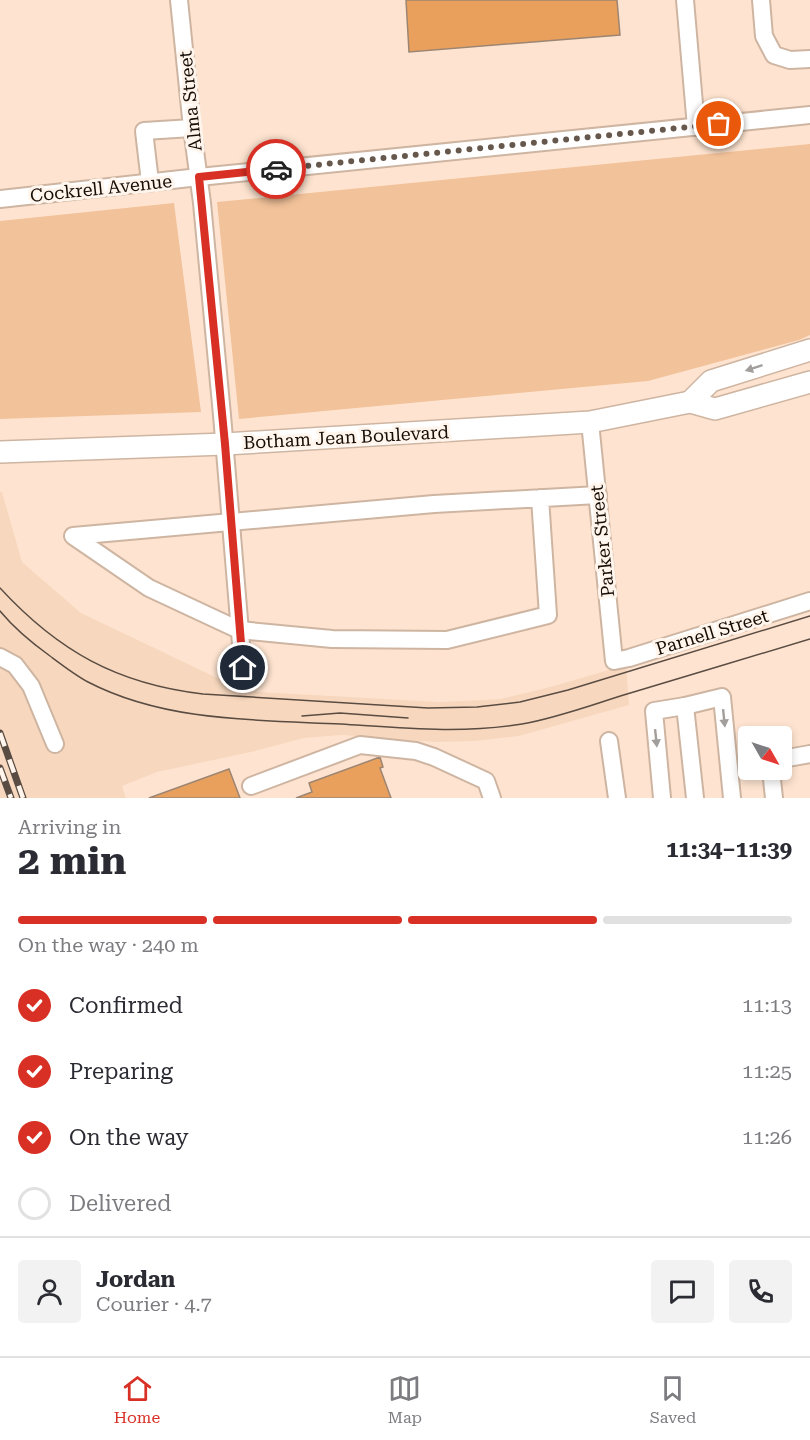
<!DOCTYPE html>
<html lang="en">
<head>
<meta charset="utf-8">
<style>
	:root { --surface:#fff; --page:#f2f2f3; --text:#2b2b33; --muted:#7c7c81; --line:#e1e1e2; --accent:#d93025 }
	body { margin:0; font-family:"Roboto Serif",serif; background:var(--page); color:var(--text); height:100vh; display:flex; flex-direction:column; font-size:22px; white-space:nowrap }
	* { box-sizing:border-box; margin:0 }
	p { font-size:20px; color:var(--muted) }
	.icon { flex:none; width:33px; height:33px; fill:none; stroke:currentColor; stroke-width:2; stroke-linecap:round; stroke-linejoin:round }
	.map { position:relative; height:798px; overflow:hidden }
	.panel { display:flex; flex-direction:column; background:var(--surface); flex:1 }
	.panel>* { flex:none }
	.needle { width:39px; rotate:129deg }
	.fabs { position:absolute; left:738px; top:726px; display:grid; gap:12px }
	.fabs a { display:grid; place-items:center; width:54px; height:54px; border-radius:6px; background:var(--surface); box-shadow:0 3px 9px #0003; font-size:30px }
	.pin { position:absolute; display:grid; place-items:center; width:51px; height:51px; color:#fff; margin:-26px; border:3px solid #fff; border-radius:50%; box-shadow:0 2px 6px #0007 }
	.courier { position:absolute; display:grid; place-items:center; width:60px; height:60px; margin:-30px; border:4px solid #d93025; border-radius:50%; background:#fff; color:#222; box-shadow:0 2px 8px #0007 }
	.summary em { font-style:normal; font-weight:700 }
	.summary div { display:flex; flex-direction:column-reverse }
	.summary { display:flex; align-items:center; justify-content:space-between; height:102px; padding:0 18px }
	h1 { font-size:39px; font-weight:700; line-height:45px }
	.bar { display:grid; grid-template-columns:repeat(4,1fr); gap:9px 6px; align-content:center; height:72px; padding:0 18px }
	.bar i { height:8px; border-radius:4px; background:var(--line) }
	.bar .on { background:var(--accent) }
	.bar p { grid-column:span 4 }
	.line { display:flex; align-items:center; gap:15px; padding:0 18px; border-top:2px solid var(--line) }
	.line div { flex:1 }
	.round { display:grid; place-items:center; flex:none; width:63px; height:63px; border-radius:6px; background:var(--page) }
	ol { padding:0 18px; list-style:none }
	li { display:flex; align-items:center; gap:18px; height:66px }
	li p { margin-inline-start:auto }
	li .icon { padding:6px; border-radius:50%; background:var(--accent); color:#fff; stroke-width:4 }
	li:last-child { color:var(--muted) }
	li i { width:33px; height:33px; border:3px solid var(--line); border-radius:50% }
	.dock { display:flex; justify-content:space-around; align-items:center; height:84px; border-top:2px solid var(--line); background:var(--surface); font-size:16px; color:var(--muted) }
	.dock a { display:grid; justify-items:center; gap:3px }
	.dock .on { color:var(--accent) }
	.map>svg:first-child { display:block }
	.built { fill:#f7d8be }
	.green { fill:#f2c29a }
	.building { fill:#eaa05d; stroke:#9c8572; stroke-width:1.5 }
	.lines { fill:none; stroke-linecap:round; stroke-linejoin:round }
	.minor-casing { stroke:#ceb5a2; stroke-width:20 }
	.major-casing { stroke:#ceb5a2; stroke-width:24 }
	.minor { stroke:#fff; stroke-width:16 }
	.major { stroke:#fff; stroke-width:21 }
	.tram { stroke:#5a4c42; stroke-width:1.5 }
	.rail-casing { stroke:#5a4c42; stroke-width:7 }
	.rail { stroke:#fff5ec; stroke-width:4.5; stroke-dasharray:14; stroke-linecap:butt }
	.oneway { fill:#a29e9c }
	.done { stroke:#67584d; stroke-width:6; stroke-dasharray:0 10.8 }
	.route { stroke:#d93025; stroke-width:8 }
	.labels { text-anchor:middle; dominant-baseline:central; stroke-width:6; stroke-linejoin:round; paint-order:stroke }
	.street-label { font-size:18px; fill:#160d07; stroke:#fff5ec }
</style>
</head>
<body>
<div class="map">
<svg width="810" height="798" viewBox="0 0 810 798">
	<rect width="100%" height="100%" fill="#fee4d0"/>
	<path class="built" d="M0 492H2L22 562 81 613 232 685 259 692 440 702 501 699 554 686 626 665 629 705 519 736 475 741 435 742 342 735 304 738 251 752 157 772 122 786 126 798H0Z"/>
	<g class="green">
		<path d="M810 144V335L799 340 648 381 239 419 217 202Z"/>
		<path d="M174 203 201 412 0 419V221Z"/>
	</g>
	<g class="building">
		<path d="M406 0H617L620 35 409 52Z"/>
		<path d="M380 757 383 767 380 768 391 798H296L312 792 309 783Z"/>
		<path d="M229 769 240 798H149Z"/>
	</g>
	<g class="lines">
		<defs>
			<g id="minor">
				<path d="M179 0 192 128 202 203 222 415 243 668"/>
				<path d="M685 0 696 127"/>
				<path d="M761 0 764 36 774 55 790 60 810 59"/>
				<path d="M150 182 144 131 192 128"/>
				<path d="M0 199 199 177 810 115"/>
				<path d="M590 422 614 661 629 658 810 601"/>
				<path d="M540 498 548 615 447 640 332 639 239 630 149 588 73 536 434 504 598 495"/>
				<path d="M0 657 15 665 31 686 55 744"/>
				<path d="M685 706 695 798"/>
				<path d="M609 741 617 798"/>
				<path d="M782 759 810 754"/>
				<path d="M771 770 774 798"/>
				<path d="M251 786 360 745 416 751 434 757 486 781 492 798"/>
				<path d="M662 798 654 711 685 706 722 697 732 798"/>
			</g>
			<g id="major">
				<path d="M690 402 711 381 810 350"/>
				<path d="M0 452 225 444 590 422 690 402 715 409 810 382"/>
			</g>
		</defs>
		<use href="#minor" class="minor-casing"/>
		<use href="#major" class="major-casing"/>
		<use href="#minor" class="minor"/>
		<use href="#major" class="major"/>
		<g class="tram">
			<path d="M0 588C58 651 117 684 203 694L428 708 477 707 520 702 568 690 810 616"/>
			<path d="M0 611C14 628 32 643 50 656 62 665 75 675 88 682 165 722 257 720 341 724 403 728 461 734 522 724 557 718 594 704 627 694 688 676 749 657 810 639"/>
			<path d="M302 716 340 713 408 718"/>
		</g>
		<defs>
			<g id="rail">
				<path d="M0 733 23 798"/>
				<path d="M0 768 11 798"/>
			</g>
		</defs>
		<use href="#rail" class="rail-casing"/>
		<use href="#rail" class="rail"/>
	</g>
	<defs><path id="oneway-solid" d="M-6-.8H1V-3.2L6.5 0L1 3.2V.8H-6Z" transform="scale(1.5)"/></defs>
	<g class="oneway">
		<use href="#oneway-solid" transform="translate(754 368) rotate(162)"/>
		<use href="#oneway-solid" transform="translate(724 718) rotate(84)"/>
		<use href="#oneway-solid" transform="translate(656 738) rotate(84)"/>
	</g>
	<g class="lines">
		<path class="done" d="M276 169 719 124"/>
		<path class="route" d="M243 668 225 444 199 177 276 169"/>
	</g>
	<g class="labels">
		<g class="street-label">
			<text transform="translate(190 101) rotate(-96)">Alma Street</text>
			<text transform="translate(101 188) rotate(-6)">Cockrell Avenue</text>
			<text transform="translate(346 437) rotate(-3)">Botham Jean Boulevard</text>
			<text transform="translate(602 541) rotate(-96)">Parker Street</text>
			<text transform="translate(712 632) rotate(-17)">Parnell Street</text>
		</g>
	</g>
</svg>
<div class="fabs">
<a><svg class="needle" viewBox="-14 -14 28 28"><path d="M0-13l5 13h-10z" fill="#e53935"/><path d="M0 13l5-13h-10z" fill="#7c7c81"/></svg></a>
</div>
<div class="pin" style="left:719px;top:124px;background:#ea580c"><svg class="icon" aria-label="bag" viewBox="0 0 24 24"><path d="M5 8h14l-1 12H6zM9 8a3 3 0 0 1 6 0"/></svg></div>
<div class="pin" style="left:243px;top:668px;background:#1f2937"><svg class="icon" aria-label="home" viewBox="0 0 24 24"><path d="M3 11l9-7 9 7M6 9v11h12V9"/></svg></div>
<div class="courier" style="left:276px;top:169px"><svg class="icon" aria-label="car" viewBox="0 0 24 24"><path d="M5 17H2v-5l4-1 3-4h7l3 4 3 1v5h-3M9 17h6M6 11h13"/><circle cx="7" cy="17" r="2"/><circle cx="17" cy="17" r="2"/></svg></div>
</div>
<section class="panel">
<div class="summary"><div><h1>2 min</h1><p>Arriving in</p></div><em>11:34–11:39</em></div>
<div class="bar"><i class="on"></i><i class="on"></i><i class="on"></i><i></i><p>On the way · 240 m</p></div>
<ol>
<li><svg class="icon" aria-label="check" viewBox="0 0 24 24"><path d="M5 12l5 5 9-10"/></svg>Confirmed<p>11:13</p></li>
<li><svg class="icon" aria-label="check" viewBox="0 0 24 24"><path d="M5 12l5 5 9-10"/></svg>Preparing<p>11:25</p></li>
<li><svg class="icon" aria-label="check" viewBox="0 0 24 24"><path d="M5 12l5 5 9-10"/></svg>On the way<p>11:26</p></li>
<li><i></i>Delivered</li>
</ol>
<div class="line" style="height:108px"><a class="round"><svg class="icon" aria-label="person" viewBox="0 0 24 24"><circle cx="12" cy="8" r="4"/><path d="M4 21q1-7 8-7t8 7"/></svg></a><div><b>Jordan</b><p>Courier · 4.7</p></div><a class="round"><svg class="icon" aria-label="chat" viewBox="0 0 24 24"><path d="M4 5h16v11H9l-5 4z"/></svg></a><a class="round"><svg class="icon" aria-label="phone" viewBox="0 0 24 24"><path d="M5 4h4l2 5-3 2q2 4 5 5l2-3 5 2v4C11 20 4 13 5 4z"/></svg></a></div>
</section>
<nav class="dock">
<a class="on"><svg class="icon" aria-label="home" viewBox="0 0 24 24"><path d="M3 11l9-7 9 7M6 9v11h12V9"/></svg>Home</a>
<a><svg class="icon" aria-label="map" viewBox="0 0 24 24"><path d="M3 6l6-2 6 2 6-2v14l-6 2-6-2-6 2zM9 4v14M15 6v14"/></svg>Map</a>
<a><svg class="icon" aria-label="saved" viewBox="0 0 24 24"><path d="M7 4h10v16l-5-4-5 4z"/></svg>Saved</a>
</nav>
</body>
</html>
